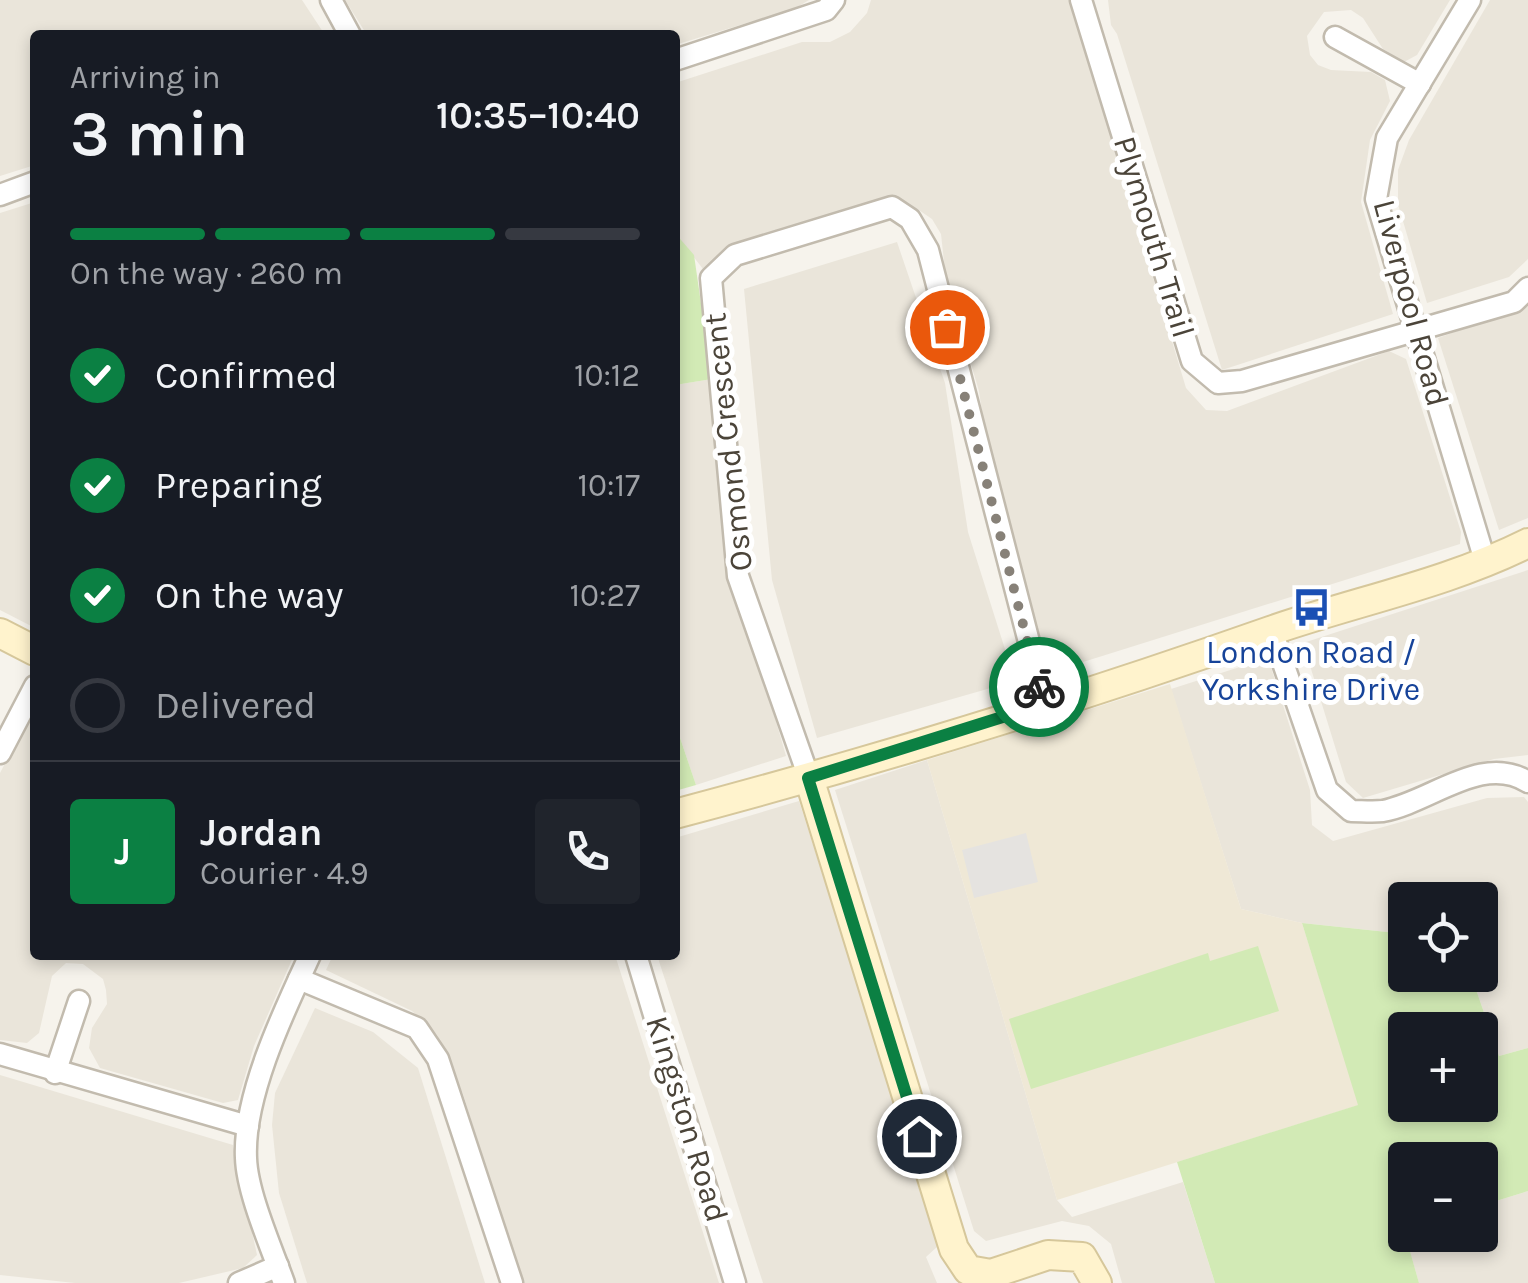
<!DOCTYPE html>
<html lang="en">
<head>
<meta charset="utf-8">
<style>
	:root { --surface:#171b24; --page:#20242c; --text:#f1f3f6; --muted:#9ea1a6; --line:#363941; --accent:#0b8043 }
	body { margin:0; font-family:Karla,sans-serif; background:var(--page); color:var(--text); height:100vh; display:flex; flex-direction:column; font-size:38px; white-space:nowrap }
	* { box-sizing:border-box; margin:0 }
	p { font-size:32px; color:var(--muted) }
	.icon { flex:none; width:55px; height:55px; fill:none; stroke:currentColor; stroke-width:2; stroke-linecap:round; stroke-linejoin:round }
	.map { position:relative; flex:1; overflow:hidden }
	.details { position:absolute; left:30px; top:30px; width:650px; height:930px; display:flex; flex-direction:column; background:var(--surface); border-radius:10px; box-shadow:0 5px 15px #0003 }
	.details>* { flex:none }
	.fabs { position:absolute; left:1388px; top:882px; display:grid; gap:20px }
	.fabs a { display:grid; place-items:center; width:110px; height:110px; border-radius:10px; background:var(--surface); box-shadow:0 5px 15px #0003; font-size:50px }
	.pin { position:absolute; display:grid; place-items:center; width:85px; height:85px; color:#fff; margin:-42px; border:5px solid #fff; border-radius:50%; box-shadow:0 2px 10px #0007 }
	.courier { position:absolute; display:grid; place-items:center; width:100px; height:100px; margin:-50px; border:8px solid #0b8043; border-radius:50%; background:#fff; color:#222; box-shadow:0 2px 12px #0007 }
	.summary em { font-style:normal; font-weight:600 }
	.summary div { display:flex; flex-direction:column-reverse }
	.summary { display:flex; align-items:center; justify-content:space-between; height:170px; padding:0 40px }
	h1 { font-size:65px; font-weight:600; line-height:75px }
	.bar { display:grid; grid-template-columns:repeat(4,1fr); gap:15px 10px; align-content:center; height:120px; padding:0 40px }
	.bar i { height:12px; border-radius:8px; background:var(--line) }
	.bar .selected { background:var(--accent) }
	.bar p { grid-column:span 4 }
	.line { display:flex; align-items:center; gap:25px; padding:0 40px; border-top:2px solid var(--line) }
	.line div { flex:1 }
	.round { display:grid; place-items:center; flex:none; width:105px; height:105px; border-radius:10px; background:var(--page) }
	ol { padding:0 40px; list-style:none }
	li { display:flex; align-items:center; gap:30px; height:110px }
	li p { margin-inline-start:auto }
	li .icon { padding:10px; border-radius:50%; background:var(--accent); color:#fff; stroke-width:4 }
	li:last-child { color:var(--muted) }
	li i { width:55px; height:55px; border:5px solid var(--line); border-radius:50% }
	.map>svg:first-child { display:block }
	.residential { fill:#eae5da }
	.education { fill:#efe8d6 }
	.green { fill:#d2eab5; fill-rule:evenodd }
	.parking { fill:#e5e3e0 }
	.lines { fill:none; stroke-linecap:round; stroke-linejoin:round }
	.street-casing { stroke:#c2bbae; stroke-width:25 }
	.secondary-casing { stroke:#d6c79b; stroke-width:32 }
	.street { stroke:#fff; stroke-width:20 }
	.secondary { stroke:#fff3cd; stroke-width:28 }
	.done { stroke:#878178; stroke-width:10; stroke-dasharray:0 18 }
	.route { stroke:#0b8043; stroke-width:12 }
	.labels { text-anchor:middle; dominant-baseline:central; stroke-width:10; stroke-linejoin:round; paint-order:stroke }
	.street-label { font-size:32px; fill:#4b4439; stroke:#fff }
	.transit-label { font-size:32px; fill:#164399; stroke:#fff }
</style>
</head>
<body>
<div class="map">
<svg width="1528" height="1283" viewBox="0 0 1528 1283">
	<rect width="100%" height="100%" fill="#f6f3ec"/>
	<g class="residential">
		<path d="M0 0H302L325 35H35V165L0 176Z"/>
		<path d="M345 0H809L796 8 675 45V35H367Z"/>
		<path d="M871 0H1070L1186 388 1206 410 1227 411 1389 351 1406 359 1461 532 1460 544 1048 673 996 510 979 391 946 280 941 234 932 219 907 202 893 200 771 244 733 245 703 269 675 233V83L802 42H830L850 32 867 13Z"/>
		<path d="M1108 0H1450L1417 55 1404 62 1383 49 1363 18 1351 10 1324 12 1307 36 1310 55 1318 65 1331 70 1371 72 1385 80 1390 101 1370 140 1361 202 1393 314 1222 370 1117 34 1111 25Z"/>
		<path d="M1490 0H1528V259L1509 277 1427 303 1398 204V170L1409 140Z"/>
		<path d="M35 202V628L0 610V213Z"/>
		<path d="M897 242 945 383 968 532 1015 681 817 738 772 580 744 289Z"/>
		<path d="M1528 306V518L1499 530 1438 338Z"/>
		<path d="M718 378 761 669 786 756 696 785 675 723V385Z"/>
		<path d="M1528 570V755L1494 759 1363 798 1346 782 1303 643Z"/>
		<path d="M1268 658 1310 790 1312 825 1333 841 1487 798 1524 797 1528 802V1048L1499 1056 1471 975H1480V900H1405V927L1387 932 1302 923 1241 909 1171 689Z"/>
		<path d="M35 706V955H294L254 1046 238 1100 223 1103 100 1068 89 1048 92 1028 107 1004 106 990 103 979 83 964 66 963 52 976 39 1033 27 1043 0 1040V773Z"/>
		<path d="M927 760 1057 1200 1072 1217 1183 1182 1215 1283H1122L1111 1244 1089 1226 1062 1221 986 1241 974 1231 835 790Z"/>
		<path d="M799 801 930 1210 938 1246 926 1257 937 1283H763L657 955H675V838Z"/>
		<path d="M333 955H615L719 1283H522L463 1094 437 1035 412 1011 326 970Z"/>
		<path d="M315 1008 373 1032 418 1068 485 1283H307L279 1193 272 1125 275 1093Z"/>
		<path d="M0 1075 233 1145 257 1255 243 1268 179 1283H75L0 1275Z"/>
		<path d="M1528 1191V1283H1419L1405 1235H1480V1206Z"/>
	</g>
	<path class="education" d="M1170 684 1241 909 1302 923 1359 1105 1057 1200 927 760Z"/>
	<g class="green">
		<path d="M675 233 694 255 712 379 675 385Z"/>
		<path d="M675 723 696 785 675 791Z"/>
		<path d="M1302 923 1387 932 1405 927V975H1471L1499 1056 1528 1048V1191L1480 1206V1160H1405L1404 1230 1419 1283H1215L1177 1162 1358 1105ZM1405 1030H1480V1105H1405Z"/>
		<path d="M1258 946 1279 1011 1031 1089 1009 1019 1208 953 1210 961Z"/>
	</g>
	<path class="parking" d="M1026 833 1038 882 974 898 962 850Z"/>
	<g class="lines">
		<defs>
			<g id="street">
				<path d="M331 0 350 35"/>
				<path d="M1081 0 1192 361 1218 383 1242 381 1514 302 1528 288"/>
				<path d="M1470 0 1387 138 1376 199 1486 564"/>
				<path d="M1335 37 1420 84"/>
				<path d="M675 60 826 10 834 0"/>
				<path d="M0 195 35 182"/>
				<path d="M1272 631 1327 790 1351 811C1361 811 1373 812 1383 811 1431 802 1482 753 1528 782"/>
				<path d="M0 753 35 686"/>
				<path d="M809 778 738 576 711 278 735 255 892 207 910 219 928 250 1045 704"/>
				<path d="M636 955 735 1283"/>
				<path d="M299 979 417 1028 438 1059 512 1283"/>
				<path d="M0 1054 248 1126"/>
				<path d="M55 1073 79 1001"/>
				<path d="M239 1283 278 1266"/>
				<path d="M284 1283C272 1249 247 1193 246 1158 243 1096 284 1011 310 955"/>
			</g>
			<g id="secondary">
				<path d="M0 633 35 651"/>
				<path d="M809 778 954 1249 968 1270 991 1274 1048 1255 1082 1257 1097 1283"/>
				<path d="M675 814C875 761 1074 700 1270 631 1356 601 1446 584 1528 543"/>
			</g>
		</defs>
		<use href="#street" class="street-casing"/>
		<use href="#secondary" class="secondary-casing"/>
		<use href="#street" class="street"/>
		<use href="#secondary" class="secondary"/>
	</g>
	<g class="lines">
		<path class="done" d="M947 327 1039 687"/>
		<path class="route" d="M919 1136 808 778 1044 704 1039 687"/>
	</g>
	<defs>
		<symbol id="bus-bare" viewBox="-9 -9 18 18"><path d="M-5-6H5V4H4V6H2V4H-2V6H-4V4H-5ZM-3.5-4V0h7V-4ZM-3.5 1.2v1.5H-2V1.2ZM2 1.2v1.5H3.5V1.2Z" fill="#1a4fb4" stroke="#fff" stroke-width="2.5" paint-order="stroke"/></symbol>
	</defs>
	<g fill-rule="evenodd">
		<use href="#bus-bare" x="1284" y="580" width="55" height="55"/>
	</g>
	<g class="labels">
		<g class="street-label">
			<text transform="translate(1154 237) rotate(73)">Plymouth Trail</text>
			<text transform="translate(1411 303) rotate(75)">Liverpool Road</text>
			<text transform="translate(728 442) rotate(-96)">Osmond Crescent</text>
			<text transform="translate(687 1119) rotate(73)">Kingston Road</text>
		</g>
		<g class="transit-label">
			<text x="1311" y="652">London Road /<tspan x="1311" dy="37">Yorkshire Drive</tspan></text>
		</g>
	</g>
</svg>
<div class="fabs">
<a><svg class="icon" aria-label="locate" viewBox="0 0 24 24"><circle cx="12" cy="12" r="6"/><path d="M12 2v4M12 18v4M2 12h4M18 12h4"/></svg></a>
<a>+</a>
<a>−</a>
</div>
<div class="pin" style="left:947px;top:327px;background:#ea580c"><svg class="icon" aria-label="bag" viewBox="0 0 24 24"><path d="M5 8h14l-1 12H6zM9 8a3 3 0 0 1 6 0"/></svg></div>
<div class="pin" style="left:919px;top:1136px;background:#1f2937"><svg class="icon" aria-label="home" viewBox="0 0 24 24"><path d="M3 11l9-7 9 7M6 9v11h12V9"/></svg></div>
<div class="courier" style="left:1039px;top:687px"><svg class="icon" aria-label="bike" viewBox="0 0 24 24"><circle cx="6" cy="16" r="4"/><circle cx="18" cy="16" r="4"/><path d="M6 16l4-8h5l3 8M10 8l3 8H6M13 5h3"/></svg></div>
<section class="details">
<div class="summary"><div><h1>3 min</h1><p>Arriving in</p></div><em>10:35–10:40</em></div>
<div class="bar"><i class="selected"></i><i class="selected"></i><i class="selected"></i><i></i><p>On the way · 260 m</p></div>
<ol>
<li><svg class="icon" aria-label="check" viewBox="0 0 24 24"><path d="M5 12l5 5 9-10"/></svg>Confirmed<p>10:12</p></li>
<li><svg class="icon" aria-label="check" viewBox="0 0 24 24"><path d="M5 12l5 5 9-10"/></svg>Preparing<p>10:17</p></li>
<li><svg class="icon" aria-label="check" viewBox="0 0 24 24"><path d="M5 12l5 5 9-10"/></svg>On the way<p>10:27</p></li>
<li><i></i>Delivered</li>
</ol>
<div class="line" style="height:180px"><b class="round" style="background:var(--accent);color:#fff">J</b><div><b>Jordan</b><p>Courier · 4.9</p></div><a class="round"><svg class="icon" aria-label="phone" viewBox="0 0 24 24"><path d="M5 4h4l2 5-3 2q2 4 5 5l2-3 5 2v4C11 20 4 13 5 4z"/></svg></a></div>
</section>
</div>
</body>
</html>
